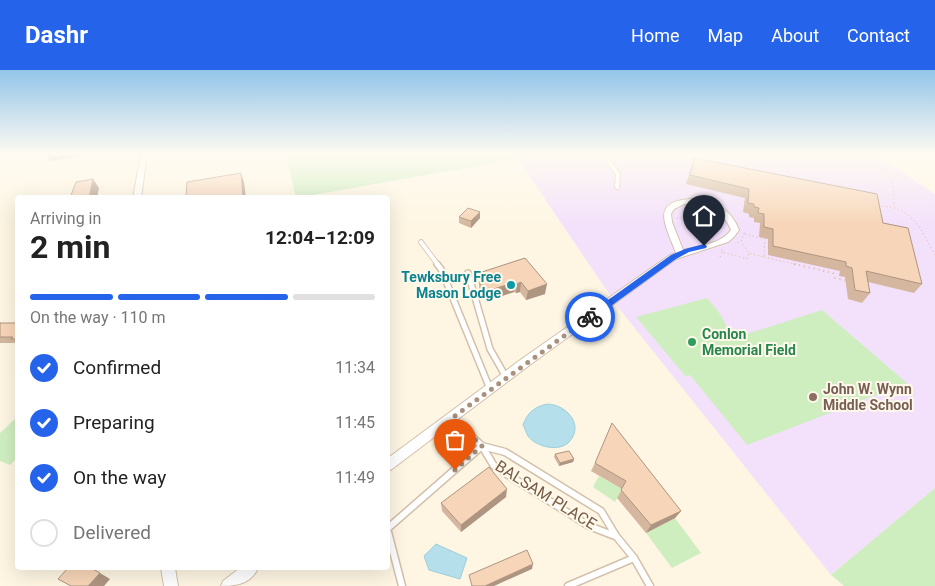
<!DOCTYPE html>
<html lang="en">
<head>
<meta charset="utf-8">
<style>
	:root { --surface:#fff; --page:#f2f2f2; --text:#222; --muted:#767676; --line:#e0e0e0; --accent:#2563eb }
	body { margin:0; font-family:Roboto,sans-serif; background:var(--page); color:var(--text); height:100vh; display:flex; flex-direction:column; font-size:19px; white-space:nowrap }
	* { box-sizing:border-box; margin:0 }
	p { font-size:16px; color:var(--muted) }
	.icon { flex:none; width:28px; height:28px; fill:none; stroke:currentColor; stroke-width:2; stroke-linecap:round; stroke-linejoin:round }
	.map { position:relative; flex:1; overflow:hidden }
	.drawer { position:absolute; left:15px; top:125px; width:375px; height:375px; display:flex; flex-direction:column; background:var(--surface); border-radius:5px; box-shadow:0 5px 20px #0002 }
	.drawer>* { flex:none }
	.pin { position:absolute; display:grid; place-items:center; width:42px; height:42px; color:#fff; margin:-51px -21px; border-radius:50% 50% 50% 0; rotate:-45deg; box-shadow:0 0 5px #0007 }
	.pin .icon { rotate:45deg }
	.courier { position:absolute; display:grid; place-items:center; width:50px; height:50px; margin:-25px; border:4px solid #2563eb; border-radius:50%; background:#fff; color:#222; box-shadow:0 1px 6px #0007 }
	.overview em { font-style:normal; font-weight:700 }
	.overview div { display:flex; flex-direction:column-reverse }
	.overview { display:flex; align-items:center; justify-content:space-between; height:85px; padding:0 15px }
	h1 { font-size:32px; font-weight:700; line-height:38px }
	.bar { display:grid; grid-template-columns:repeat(4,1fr); gap:8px 5px; align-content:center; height:60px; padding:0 15px }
	.bar i { height:6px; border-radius:4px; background:var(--line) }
	.bar .active { background:var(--accent) }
	.bar p { grid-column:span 4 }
	ol { padding:0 15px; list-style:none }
	li { display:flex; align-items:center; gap:15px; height:55px }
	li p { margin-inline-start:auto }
	li .icon { padding:5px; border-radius:50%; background:var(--accent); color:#fff; stroke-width:4 }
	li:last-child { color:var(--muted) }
	li i { width:28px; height:28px; border:2px solid var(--line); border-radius:50% }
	header { display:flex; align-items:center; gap:30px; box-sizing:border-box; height:70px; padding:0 25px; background:var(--accent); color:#fff }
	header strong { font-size:24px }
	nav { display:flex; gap:28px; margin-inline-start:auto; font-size:18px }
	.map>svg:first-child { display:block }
	.education { fill:#f3e0fb }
	.green { fill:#cfeec0 }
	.water { fill:#b5dfea; stroke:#9bcedd }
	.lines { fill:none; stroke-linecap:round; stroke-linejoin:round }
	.service-far2-casing { stroke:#d3c0ab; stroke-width:5.5 }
	.service-far1-casing { stroke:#d3c0ab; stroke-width:8 }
	.service-casing { stroke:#d3c0ab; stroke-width:9 }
	.minor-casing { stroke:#d3c0ab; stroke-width:2 }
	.path-far1 { stroke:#dcb89b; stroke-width:1; stroke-dasharray:1 3; stroke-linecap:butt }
	.path { stroke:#dcb89b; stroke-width:2; stroke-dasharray:1 4; stroke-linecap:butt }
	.service-far2 { stroke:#fff; stroke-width:4 }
	.service-far1 { stroke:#fff; stroke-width:5 }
	.service { stroke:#fff; stroke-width:6 }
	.minor { fill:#fff; fill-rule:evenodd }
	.wall { fill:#d4b79e }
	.shaded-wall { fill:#ad9581 }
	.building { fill:#f7d5b8; stroke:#ad9581 }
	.route { fill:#2563eb }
	.done { stroke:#a8927d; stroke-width:5; stroke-dasharray:0 9 }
	.culture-dot { fill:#0f9aa8; stroke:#fff9eb; stroke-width:2 }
	.leisure-dot { fill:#2e9e5b; stroke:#fff9eb; stroke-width:2 }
	.education-dot { fill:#8d6e63; stroke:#fff9eb; stroke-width:2 }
	.labels { text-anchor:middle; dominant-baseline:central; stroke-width:4; stroke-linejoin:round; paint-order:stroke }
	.culture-label { font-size:14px; font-weight:bold; fill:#0d838f; stroke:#fff9eb; text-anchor:end }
	.leisure-label { font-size:14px; font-weight:bold; fill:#27864d; stroke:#fff9eb; text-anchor:start }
	.education-label { font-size:14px; font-weight:bold; fill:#785e54; stroke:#fff9eb; text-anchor:start }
	.near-street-label { font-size:16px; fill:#795c46; stroke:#fff9eb }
</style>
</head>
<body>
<header>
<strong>Dashr</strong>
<nav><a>Home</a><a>Map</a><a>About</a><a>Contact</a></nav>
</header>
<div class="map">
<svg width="935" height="516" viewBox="0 0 935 516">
	<rect width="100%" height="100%" fill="#fef6e3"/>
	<path class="education" d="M543 84H875L935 124V418L831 505 618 237 518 89Z"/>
	<g class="green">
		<path d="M286 84H543L296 128Z"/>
		<path d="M707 228C718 241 729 252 728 270L822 240 907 313 747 375 690 305 686 307 636 247Z"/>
		<path d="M17 347V388L10 395 0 391V363Z"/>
		<path d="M599 406 622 419 615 432 593 417Z"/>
		<path d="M935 418V516H844L831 505Z"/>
		<path d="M675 448 701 483 672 498 646 463Z"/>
	</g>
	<g class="water">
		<path d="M548 334C566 335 584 354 570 371 560 383 536 377 528 366 526 363 525 358 523 355 527 343 535 336 548 334Z"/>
		<path d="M436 474 467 488 460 509 429 500 424 486Z"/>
	</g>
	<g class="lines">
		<defs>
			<g id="service-far2">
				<path d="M603 84 618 104 617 117"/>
				<path d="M421 172 438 195"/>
			</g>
			<g id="service-far1">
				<path d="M437 194 441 199 490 319"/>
				<path d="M468 203 490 279 506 307"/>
			</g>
			<g id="service">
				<path d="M452 349 482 376 494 396 589 456 615 466"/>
				<path d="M482 376 505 382 601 441 616 466 634 488 650 516"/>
				<path d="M388 458 482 376"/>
				<path d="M388 462 402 516"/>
				<path d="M568 516 634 488"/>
			</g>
			<g id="minor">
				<path d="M141 84H147L141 128H133Z"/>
				<path d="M692 129C714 132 731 138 739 160L734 167 728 172 676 189 531 294 392 399 388 401V388L523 288 670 185 676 183C666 156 649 131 692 129ZM684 134C704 134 723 139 731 160 721 174 699 176 683 180L672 152 671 144 674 139Z"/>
				<path d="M161 498H175L178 516H164Z"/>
				<path d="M240 498H258C251 514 236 516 221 516L223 511Z"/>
			</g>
		</defs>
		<use href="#service-far2" class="service-far2-casing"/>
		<use href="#service-far1" class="service-far1-casing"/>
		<use href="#service" class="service-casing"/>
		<use href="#minor" class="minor-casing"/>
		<g class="path-far1">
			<path d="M866 84C890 99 894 108 894 136"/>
			<path d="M882 136C914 138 921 160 935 185"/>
			<path d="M677 148H715"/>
			<path d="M745 164 765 169 764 187 749 183"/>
			<path d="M738 173 741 172 745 161"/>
			<path d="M722 180V182L747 189 749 183 741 172"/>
			<path d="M720 187 722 182"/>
			<path d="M764 187 799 195"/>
		</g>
		<path class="path" d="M794 194 833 203 835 208 848 211"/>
		<use href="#service-far2" class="service-far2"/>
		<use href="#service-far1" class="service-far1"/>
		<use href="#service" class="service"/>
		<use href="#minor" class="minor"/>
	</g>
	<g class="wall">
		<path d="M694 88 883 153 922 214 914 223 868 212 870 223 862 233 848 229 845 207 839 206 840 201 768 185V169L759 167 760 153 754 152V148L749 147V144L743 142 745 128 686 114Z"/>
		<path d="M459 147 480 148 471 158 459 153Z"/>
		<path d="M525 188 545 224 526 230 520 222 516 223 514 222 490 230 489 228 484 229 479 221V212L482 211V202Z"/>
		<path d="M0 253H18V275L15 273H0Z"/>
		<path d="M555 384 574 389 573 392 559 396 554 387Z"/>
		<path d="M595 393 681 441 675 448 646 463 617 428 622 419 591 401Z"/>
		<path d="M506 427 461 462 442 441 441 433Z"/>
	</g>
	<g class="shaded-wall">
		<path d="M46 84H97L50 91Z"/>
		<path d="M241 103 244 112 246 128H243Z"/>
		<path d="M93 109 99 118 97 128H89Z"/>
		<path d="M480 142V148L471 158V151Z"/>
		<path d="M515 212 514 222 490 230 491 220Z"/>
		<path d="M521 212 520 222 516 223 517 214Z"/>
		<path d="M547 214 545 224 526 230 528 221Z"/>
		<path d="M489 218V228L484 229 485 220Z"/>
		<path d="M574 389 573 392 559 396 560 393Z"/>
		<path d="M507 419 506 427 461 462V455Z"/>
		<path d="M681 441 675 448 646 463 651 455Z"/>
		<path d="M533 494 532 499 494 516H485Z"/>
		<path d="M100 503 110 509 104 516H88Z"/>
	</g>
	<g class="building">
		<path d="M694 88 877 124 883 153 908 158 922 214 866 201 870 223 855 220 852 198 846 196V192L773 176V159L764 157V144L758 143 759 138 754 137V134L748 133 749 119 690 105Z"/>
		<path d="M241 103 243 128H186L187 112Z"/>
		<path d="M93 109 89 128H70L76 112Z"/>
		<path d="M468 138 480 142 471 151 459 147Z"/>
		<path d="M525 188 547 214 528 221 521 212 517 214 515 212 491 220 489 218 485 220 479 212 487 209 482 202Z"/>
		<path d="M0 253H18V269H11L13 267H0Z"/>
		<path d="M612 353 681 441 651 455 621 420 626 411 595 393Z"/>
		<path d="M569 381 574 389 560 393 555 384Z"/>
		<path d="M489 397 507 419 461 455 441 433Z"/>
		<path d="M527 480 533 494 485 516H472L469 505Z"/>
		<path d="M68 498H91L100 503 88 516H71L58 509Z"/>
	</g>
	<linearGradient id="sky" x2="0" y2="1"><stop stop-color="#93c5e9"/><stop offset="0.54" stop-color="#fffbf2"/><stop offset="1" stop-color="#fffbf2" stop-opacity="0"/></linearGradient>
	<rect width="935" height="156" fill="url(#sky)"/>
	<path class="route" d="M704 174 707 176 706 178 689 182 676 189 593 249H587V245L671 185 685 179Z"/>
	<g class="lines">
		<path class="done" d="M455 400 482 376 452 348 590 247"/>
	</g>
	<circle class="culture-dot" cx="511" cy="215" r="5"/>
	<circle class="leisure-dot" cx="692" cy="272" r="5"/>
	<circle class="education-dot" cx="813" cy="327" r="5"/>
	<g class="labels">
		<g class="culture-label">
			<text x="501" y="207">Tewksbury Free<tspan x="501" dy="16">Mason Lodge</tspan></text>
		</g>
		<g class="leisure-label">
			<text x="702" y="264">Conlon<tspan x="702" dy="16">Memorial Field</tspan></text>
		</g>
		<g class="education-label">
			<text x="823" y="319">John W. Wynn<tspan x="823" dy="16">Middle School</tspan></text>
		</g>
		<g class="near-street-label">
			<text transform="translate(546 425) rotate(32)">BALSAM PLACE</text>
		</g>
	</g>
</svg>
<div class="pin" style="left:455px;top:400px;background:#ea580c"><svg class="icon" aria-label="bag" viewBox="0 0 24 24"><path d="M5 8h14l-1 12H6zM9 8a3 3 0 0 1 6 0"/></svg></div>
<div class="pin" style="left:704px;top:176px;background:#1f2937"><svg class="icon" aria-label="home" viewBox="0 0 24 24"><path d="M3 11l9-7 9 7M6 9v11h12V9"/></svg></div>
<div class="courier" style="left:590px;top:247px"><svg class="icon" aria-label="bike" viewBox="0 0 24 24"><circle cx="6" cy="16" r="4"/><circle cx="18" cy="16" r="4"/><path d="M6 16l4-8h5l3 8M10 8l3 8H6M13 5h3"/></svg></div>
<section class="drawer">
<div class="overview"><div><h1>2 min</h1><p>Arriving in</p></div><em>12:04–12:09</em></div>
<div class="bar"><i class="active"></i><i class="active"></i><i class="active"></i><i></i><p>On the way · 110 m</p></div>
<ol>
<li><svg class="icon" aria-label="check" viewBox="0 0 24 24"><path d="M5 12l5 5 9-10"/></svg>Confirmed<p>11:34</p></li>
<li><svg class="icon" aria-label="check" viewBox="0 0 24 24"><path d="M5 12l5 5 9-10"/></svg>Preparing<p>11:45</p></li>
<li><svg class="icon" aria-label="check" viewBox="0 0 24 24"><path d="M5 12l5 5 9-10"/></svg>On the way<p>11:49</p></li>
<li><i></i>Delivered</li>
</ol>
</section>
</div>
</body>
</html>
